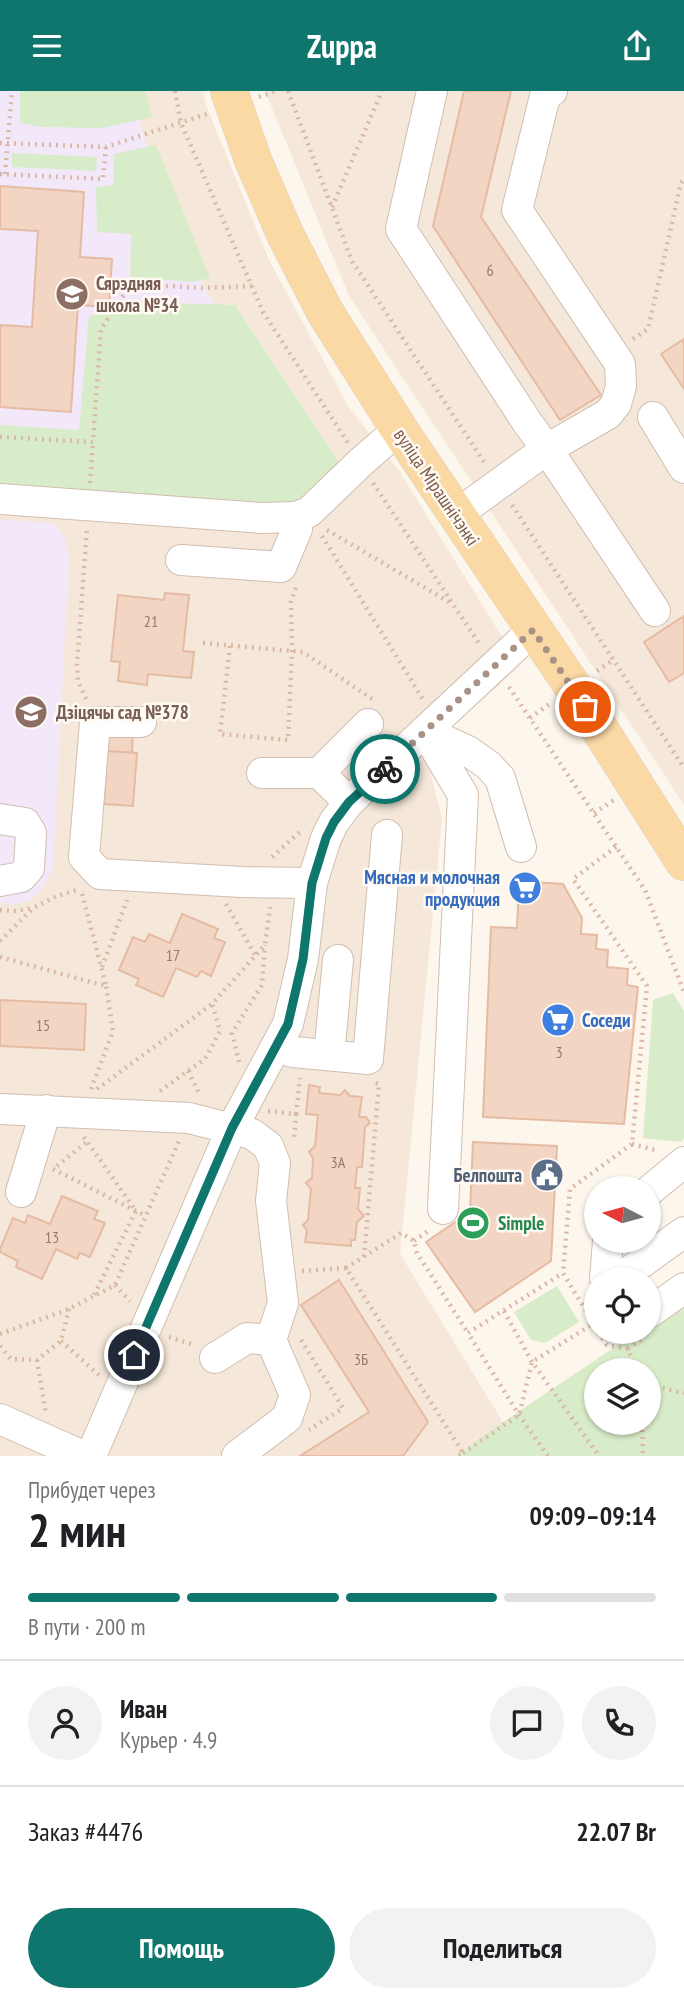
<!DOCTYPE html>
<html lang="ru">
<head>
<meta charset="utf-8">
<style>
	:root { --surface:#fff; --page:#f2f2f2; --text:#202124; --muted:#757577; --line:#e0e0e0; --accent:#0f766e }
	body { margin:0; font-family:"PT Sans Narrow",sans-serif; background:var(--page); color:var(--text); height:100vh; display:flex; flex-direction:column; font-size:26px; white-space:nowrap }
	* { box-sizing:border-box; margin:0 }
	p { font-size:23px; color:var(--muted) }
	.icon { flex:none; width:38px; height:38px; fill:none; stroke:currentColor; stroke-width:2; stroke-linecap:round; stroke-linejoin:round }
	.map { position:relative; height:1365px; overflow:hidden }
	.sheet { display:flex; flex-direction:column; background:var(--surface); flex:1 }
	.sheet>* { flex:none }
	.needle { width:46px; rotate:276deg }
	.controls { position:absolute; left:584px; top:1085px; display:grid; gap:14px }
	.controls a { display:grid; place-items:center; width:77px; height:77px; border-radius:50%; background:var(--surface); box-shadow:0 2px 5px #0004; font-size:35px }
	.pin { position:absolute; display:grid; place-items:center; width:60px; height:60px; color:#fff; margin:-30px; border:4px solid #fff; border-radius:50%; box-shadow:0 2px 7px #0007 }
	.courier { position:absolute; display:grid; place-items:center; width:70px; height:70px; margin:-35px; border:5px solid #0f766e; border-radius:50%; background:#fff; color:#222; box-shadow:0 2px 9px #0007 }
	.summary em { font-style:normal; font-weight:600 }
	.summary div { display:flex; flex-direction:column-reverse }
	.summary { display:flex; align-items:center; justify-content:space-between; height:119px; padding:0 28px }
	h1 { font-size:46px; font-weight:600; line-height:52px }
	.bar { display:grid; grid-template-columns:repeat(4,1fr); gap:10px 7px; align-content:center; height:84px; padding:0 28px }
	.bar i { height:9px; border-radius:5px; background:var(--line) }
	.bar .current { background:var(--accent) }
	.bar p { grid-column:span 4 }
	.line { display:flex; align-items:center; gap:18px; padding:0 28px; border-top:2px solid var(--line) }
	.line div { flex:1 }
	.round { display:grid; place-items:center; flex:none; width:74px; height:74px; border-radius:37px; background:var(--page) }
	.cta { display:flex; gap:14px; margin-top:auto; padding:14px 28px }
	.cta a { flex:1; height:80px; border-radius:42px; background:var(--accent); color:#fff; font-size:28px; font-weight:600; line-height:80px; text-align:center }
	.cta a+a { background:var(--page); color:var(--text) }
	header { display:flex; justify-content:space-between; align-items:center; height:91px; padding:0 28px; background:var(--accent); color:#fff; font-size:32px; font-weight:600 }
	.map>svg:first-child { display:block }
	.residential { fill:#f5e8da }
	.education { fill:#f3e8fa }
	.green { fill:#d8ecc9; fill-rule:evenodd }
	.building { fill:#f3d5c3; stroke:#e6bba3; stroke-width:2 }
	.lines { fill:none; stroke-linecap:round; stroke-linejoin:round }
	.minor-casing { stroke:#d1beb0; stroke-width:32 }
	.major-casing { stroke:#dad1cd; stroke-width:38 }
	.path { stroke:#d9b8a5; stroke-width:4.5; stroke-dasharray:2 5; stroke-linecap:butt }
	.minor { stroke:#fff; stroke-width:30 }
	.major { stroke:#fbd9a5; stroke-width:37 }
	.done { stroke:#a89285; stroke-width:7; stroke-dasharray:0 12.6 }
	.route { stroke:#0f766e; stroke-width:9 }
	.labels { text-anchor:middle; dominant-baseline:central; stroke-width:5; stroke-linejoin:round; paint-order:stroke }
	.number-label { font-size:16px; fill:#987a6a }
	.education-label { font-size:19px; font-weight:bold; fill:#785e54; stroke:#fffaf3; text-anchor:start }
	.street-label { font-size:19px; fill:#7a5c4d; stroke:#fffaf3 }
	.shop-label { font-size:19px; font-weight:bold; fill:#366cbe; stroke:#fffaf3; text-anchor:end }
	.service-label { font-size:19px; font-weight:bold; fill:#4e5e75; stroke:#fffaf3; text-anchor:end }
	.leisure-label { font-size:19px; font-weight:bold; fill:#27864d; stroke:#fffaf3; text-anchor:start }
</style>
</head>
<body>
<header><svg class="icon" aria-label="menu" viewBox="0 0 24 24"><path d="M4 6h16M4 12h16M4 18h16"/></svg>Zuppa<svg class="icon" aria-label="share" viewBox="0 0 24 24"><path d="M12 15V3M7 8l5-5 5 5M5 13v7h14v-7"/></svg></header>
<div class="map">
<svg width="684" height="1365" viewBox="0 0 684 1365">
	<rect width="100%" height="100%" fill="#fdf6ec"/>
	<g class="residential">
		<path d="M0 0H203L206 14 269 169 348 315 398 378 520 575 425 660 442 728 400 1163 503 1331 456 1365H0Z"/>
		<path d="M265 0H684V714L349 205Z"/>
	</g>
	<g class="education">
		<path d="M0 0H131L144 45 166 106 204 197 330 386 0 393Z"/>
		<path d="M0 429 54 432 64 446 69 466 53 777 42 797 30 809 12 814 0 811Z"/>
	</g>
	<g class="green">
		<path d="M20 0H145L152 26 102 37 41 36 20 32Z"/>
		<path d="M156 54 210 187 192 191 130 186 131 143 97 141 96 96 114 94V63Z"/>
		<path d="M12 62 97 66 96 80 12 76Z"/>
		<path d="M136 211 235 214 343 377 300 414 0 401V334L79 339 89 224 112 223Z"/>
		<path d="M673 902 684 920V1048L681 1051 643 1047 653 909Z"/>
		<path d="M557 1195 579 1231 545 1252 531 1249 514 1221Z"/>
		<path d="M684 1209V1365H456L503 1331 637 1241H649V1232ZM597 1279H649V1332H597Z"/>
	</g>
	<g class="building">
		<path d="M464 0H511L481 126 601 304 560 329 433 135Z"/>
		<path d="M0 95 84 101 80 166 112 168 109 216 78 214 71 321 0 316V234L32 236 38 140 0 138Z"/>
		<path d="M684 248V298L661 263Z"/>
		<path d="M165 502 189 504 183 560 194 561 191 587 148 583 147 594 118 590 120 571 111 570 118 504 164 509Z"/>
		<path d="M684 525V582L669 591 644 551Z"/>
		<path d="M108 639 133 640 132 662 107 660Z"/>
		<path d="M107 660 137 662 133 715 104 713Z"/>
		<path d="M519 790 563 793 582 827 581 843 597 844 596 858 608 859 607 876 628 878 627 894 638 896 624 1033 483 1026 491 836 517 837Z"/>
		<path d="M182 823 218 838 214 847 225 851 211 885 201 880 197 886 176 877 163 906 136 894 139 888 119 879 133 846 145 851 149 843 170 852Z"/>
		<path d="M0 909 86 913 84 959 0 955Z"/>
		<path d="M309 994 320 996 319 1002 340 1004 345 999 350 1005 362 1006 359 1026H366L370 1032 365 1036 362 1076H357L355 1097H360L358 1118 364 1125 357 1131 355 1149H351V1155L305 1151 307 1140 303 1134 308 1129 311 1098 306 1092 312 1087 313 1067 309 1061 315 1055 318 1024 306 1023Z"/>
		<path d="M473 1051 557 1055 551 1170 475 1221 426 1151 470 1121Z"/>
		<path d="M62 1105 98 1120 94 1128 105 1132 90 1166 80 1162 77 1168 56 1158 42 1188 16 1176 18 1170 0 1161V1158L13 1127 25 1132 28 1124 50 1133Z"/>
		<path d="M339 1189 428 1331 403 1365H300L369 1321 301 1214Z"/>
	</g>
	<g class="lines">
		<defs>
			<g id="minor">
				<path d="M432 0 401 138 529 334 547 358 655 520"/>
				<path d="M653 326 684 377"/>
				<path d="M0 408 262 427 296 426 309 421 361 371 399 338"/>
				<path d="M456 424 547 358 608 323 616 313 621 295 620 273 517 119 545 5 552 0"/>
				<path d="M181 469 281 476 297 438 296 426"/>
				<path d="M141 631H95L84 766 100 783 242 791 312 792"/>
				<path d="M425 640 463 704 443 1118"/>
				<path d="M425 640 468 660 488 674 500 687 521 756"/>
				<path d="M262 682H319L349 711"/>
				<path d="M319 682 368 633"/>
				<path d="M0 728 25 732 31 742 29 777 21 786 0 790"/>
				<path d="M276 956 293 961 368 968 387 744"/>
				<path d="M329 964 338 869"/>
				<path d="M0 1018 189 1027 252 1043 268 1055 275 1072 271 1110 283 1212 271 1249 295 1304 287 1327 237 1365"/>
				<path d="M649 1100 684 1071"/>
				<path d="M21 1101 46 1019"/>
				<path d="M605 1188 608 1150"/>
				<path d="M619 1188 684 1141"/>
				<path d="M649 1222 684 1197"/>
				<path d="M215 1267 247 1247 271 1249"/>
				<path d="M0 1328 83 1365"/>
				<path d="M91 1365 232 1037 288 933 303 868 312 792 326 747 334 731 349 711 533 539"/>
			</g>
			<path id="major" d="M229 0 253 69 285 143 325 221 399 338 573 596 684 771"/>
		</defs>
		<use href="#minor" class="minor-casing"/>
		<use href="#major" class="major-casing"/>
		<g class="path">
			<path d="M175 0 181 32 263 221 348 352"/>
			<path d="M288 0 352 170 486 374"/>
			<path d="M259 6 276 0"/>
			<path d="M0 52 106 56 207 23"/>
			<path d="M0 83 103 88 106 56"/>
			<path d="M5 83 12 0"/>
			<path d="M332 116 382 0"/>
			<path d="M110 192 204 197 252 195"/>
			<path d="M633 248 648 238 681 92 684 88"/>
			<path d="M0 346 93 351 101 238 131 193"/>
			<path d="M90 392 93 351"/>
			<path d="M373 392 480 554"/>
			<path d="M512 414 684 677"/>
			<path d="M327 439 449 511"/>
			<path d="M322 445 424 610"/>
			<path d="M203 552 303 561 372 608"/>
			<path d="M230 555 220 643 288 649 292 560 291 510 296 497"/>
			<path d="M597 580 613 569"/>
			<path d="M509 596 645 799 684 901"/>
			<path d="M86 608 78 590 77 574 87 437"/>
			<path d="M530 627 552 611"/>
			<path d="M594 722 614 709"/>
			<path d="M272 766 302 739"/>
			<path d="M226 813 255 864"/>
			<path d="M0 819 14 820 33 817"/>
			<path d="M0 850 33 817 57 805 80 798"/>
			<path d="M0 866 106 895 82 802"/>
			<path d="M102 876 127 809"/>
			<path d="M239 971 232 942 262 894 265 854"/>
			<path d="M188 980 200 1004"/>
			<path d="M91 998 113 940 106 895"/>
			<path d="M97 998 212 913 265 854 270 816"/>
			<path d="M160 1000 205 968 220 940 212 913"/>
			<path d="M268 1020 296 1023 294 1049"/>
			<path d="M296 1023 300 987"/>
			<path d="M84 1046 136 1120 93 1206"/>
			<path d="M632 1053 655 1059 658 1057"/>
			<path d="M57 1075 88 1050"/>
			<path d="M53 1078 146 1125"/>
			<path d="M414 1150 431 1138"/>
			<path d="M364 1166 379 993 375 992"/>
			<path d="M346 1177 401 1142 414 1150 417 1162 468 1242"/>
			<path d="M302 1180 346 1177 463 1362 458 1365"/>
			<path d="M115 1194 130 1210"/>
			<path d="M504 1220 532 1271 599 1365"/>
			<path d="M597 1238 563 1182 570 1098 632 1053 647 895 573 788 617 755"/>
			<path d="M598 1241 607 1254 628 1258 636 1279"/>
			<path d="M0 1243 69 1218 115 1194 179 1050"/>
			<path d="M169 1246 194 1254"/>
			<path d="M301 1249 343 1317 309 1339"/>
			<path d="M61 1250 100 1285"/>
			<path d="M0 1255 11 1268 37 1269 61 1250 69 1218"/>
			<path d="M628 1258 645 1246"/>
			<path d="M37 1269 46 1323"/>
			<path d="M649 1294 684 1302"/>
			<path d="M642 1332 643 1365"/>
			<path d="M463 1362 519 1324 532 1271 593 1233"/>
			<path d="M548 1365 519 1324 468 1242 563 1182"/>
		</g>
		<use href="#minor" class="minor"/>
		<use href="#major" class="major"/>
	</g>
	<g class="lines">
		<path class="done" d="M385 678 533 539 585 616"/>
		<path class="route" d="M134 1264 232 1037 288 933 303 868 312 792 326 747 334 731 349 711 385 678"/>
	</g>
	<defs>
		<symbol id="school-disc" viewBox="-11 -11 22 22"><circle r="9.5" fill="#8d6e63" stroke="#fffaf3"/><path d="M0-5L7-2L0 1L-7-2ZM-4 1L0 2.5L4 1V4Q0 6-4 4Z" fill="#fff"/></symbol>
		<symbol id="supermarket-disc" viewBox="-11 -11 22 22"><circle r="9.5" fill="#3f7fe0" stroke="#fffaf3"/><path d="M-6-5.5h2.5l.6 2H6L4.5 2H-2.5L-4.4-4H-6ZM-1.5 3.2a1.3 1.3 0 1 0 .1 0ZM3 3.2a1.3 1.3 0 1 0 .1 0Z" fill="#fff"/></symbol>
		<symbol id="civic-disc" viewBox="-11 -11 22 22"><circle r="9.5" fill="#5c6f8a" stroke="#fffaf3"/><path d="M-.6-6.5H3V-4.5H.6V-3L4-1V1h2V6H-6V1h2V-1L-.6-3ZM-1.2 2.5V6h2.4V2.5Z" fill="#fff"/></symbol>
		<symbol id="stadium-disc" viewBox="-11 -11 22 22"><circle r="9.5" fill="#2e9e5b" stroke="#fffaf3"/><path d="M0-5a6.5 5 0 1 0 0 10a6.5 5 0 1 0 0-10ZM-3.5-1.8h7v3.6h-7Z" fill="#fff"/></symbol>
	</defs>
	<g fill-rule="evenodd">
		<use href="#school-disc" x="53" y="184" width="38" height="38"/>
		<use href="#school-disc" x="12" y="602" width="38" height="38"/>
		<use href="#supermarket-disc" x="506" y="778" width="38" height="38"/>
		<use href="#supermarket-disc" x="539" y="910" width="38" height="38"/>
		<use href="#civic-disc" x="528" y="1065" width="38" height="38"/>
		<use href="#stadium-disc" x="454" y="1113" width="38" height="38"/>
	</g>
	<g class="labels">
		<g class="number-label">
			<text x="490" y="179">6</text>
			<text x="151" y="530">21</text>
			<text x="173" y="864">17</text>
			<text x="43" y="934">15</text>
			<text x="559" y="961">3</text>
			<text x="338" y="1071">3А</text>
			<text x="52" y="1146">13</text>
			<text x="361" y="1268">3Б</text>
		</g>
		<g class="education-label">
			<text x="96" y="192">Сярэдняя<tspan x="96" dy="22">школа №34</tspan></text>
			<text x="56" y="621">Дзіцячы сад №378</text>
		</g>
		<g class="street-label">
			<text transform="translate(437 396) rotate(56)">вуліца Мірашнічэнкі</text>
		</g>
		<g class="shop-label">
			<text x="500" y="786">Мясная и молочная<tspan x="500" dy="22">продукция</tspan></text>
			<text x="582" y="929" text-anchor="start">Соседи</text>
		</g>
		<g class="service-label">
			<text x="522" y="1084">Белпошта</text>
		</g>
		<g class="leisure-label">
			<text x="498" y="1132">Simple</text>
		</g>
	</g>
</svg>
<div class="controls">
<a><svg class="needle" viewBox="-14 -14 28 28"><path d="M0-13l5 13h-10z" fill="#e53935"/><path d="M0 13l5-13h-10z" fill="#757577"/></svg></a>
<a><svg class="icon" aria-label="locate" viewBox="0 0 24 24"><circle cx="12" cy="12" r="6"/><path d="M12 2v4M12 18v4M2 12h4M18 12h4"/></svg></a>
<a><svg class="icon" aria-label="layers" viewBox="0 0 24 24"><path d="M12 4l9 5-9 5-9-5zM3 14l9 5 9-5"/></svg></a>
</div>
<div class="pin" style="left:585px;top:616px;background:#ea580c"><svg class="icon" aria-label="bag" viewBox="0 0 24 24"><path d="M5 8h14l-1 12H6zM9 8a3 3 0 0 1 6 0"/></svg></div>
<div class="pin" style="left:134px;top:1264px;background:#1f2937"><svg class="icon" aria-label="home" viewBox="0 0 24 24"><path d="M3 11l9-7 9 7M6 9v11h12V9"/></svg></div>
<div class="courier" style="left:385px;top:678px"><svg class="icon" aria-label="bike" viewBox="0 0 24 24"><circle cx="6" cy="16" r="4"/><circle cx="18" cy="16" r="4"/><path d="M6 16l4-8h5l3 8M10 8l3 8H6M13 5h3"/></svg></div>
</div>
<section class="sheet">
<div class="summary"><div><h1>2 мин</h1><p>Прибудет через</p></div><em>09:09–09:14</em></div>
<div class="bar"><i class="current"></i><i class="current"></i><i class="current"></i><i></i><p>В пути · 200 m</p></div>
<div class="line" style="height:126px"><a class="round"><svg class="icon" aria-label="person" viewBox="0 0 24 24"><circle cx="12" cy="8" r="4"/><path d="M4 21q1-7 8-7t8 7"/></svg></a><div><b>Иван</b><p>Курьер · 4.9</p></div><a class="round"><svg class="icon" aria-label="chat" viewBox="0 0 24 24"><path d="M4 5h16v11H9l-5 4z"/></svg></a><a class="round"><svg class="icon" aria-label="phone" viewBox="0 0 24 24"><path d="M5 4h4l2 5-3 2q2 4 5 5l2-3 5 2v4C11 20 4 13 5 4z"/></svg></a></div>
<div class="line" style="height:91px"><div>Заказ #4476</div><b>22.07 Br</b></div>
<div class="cta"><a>Помощь</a><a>Поделиться</a></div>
</section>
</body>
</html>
